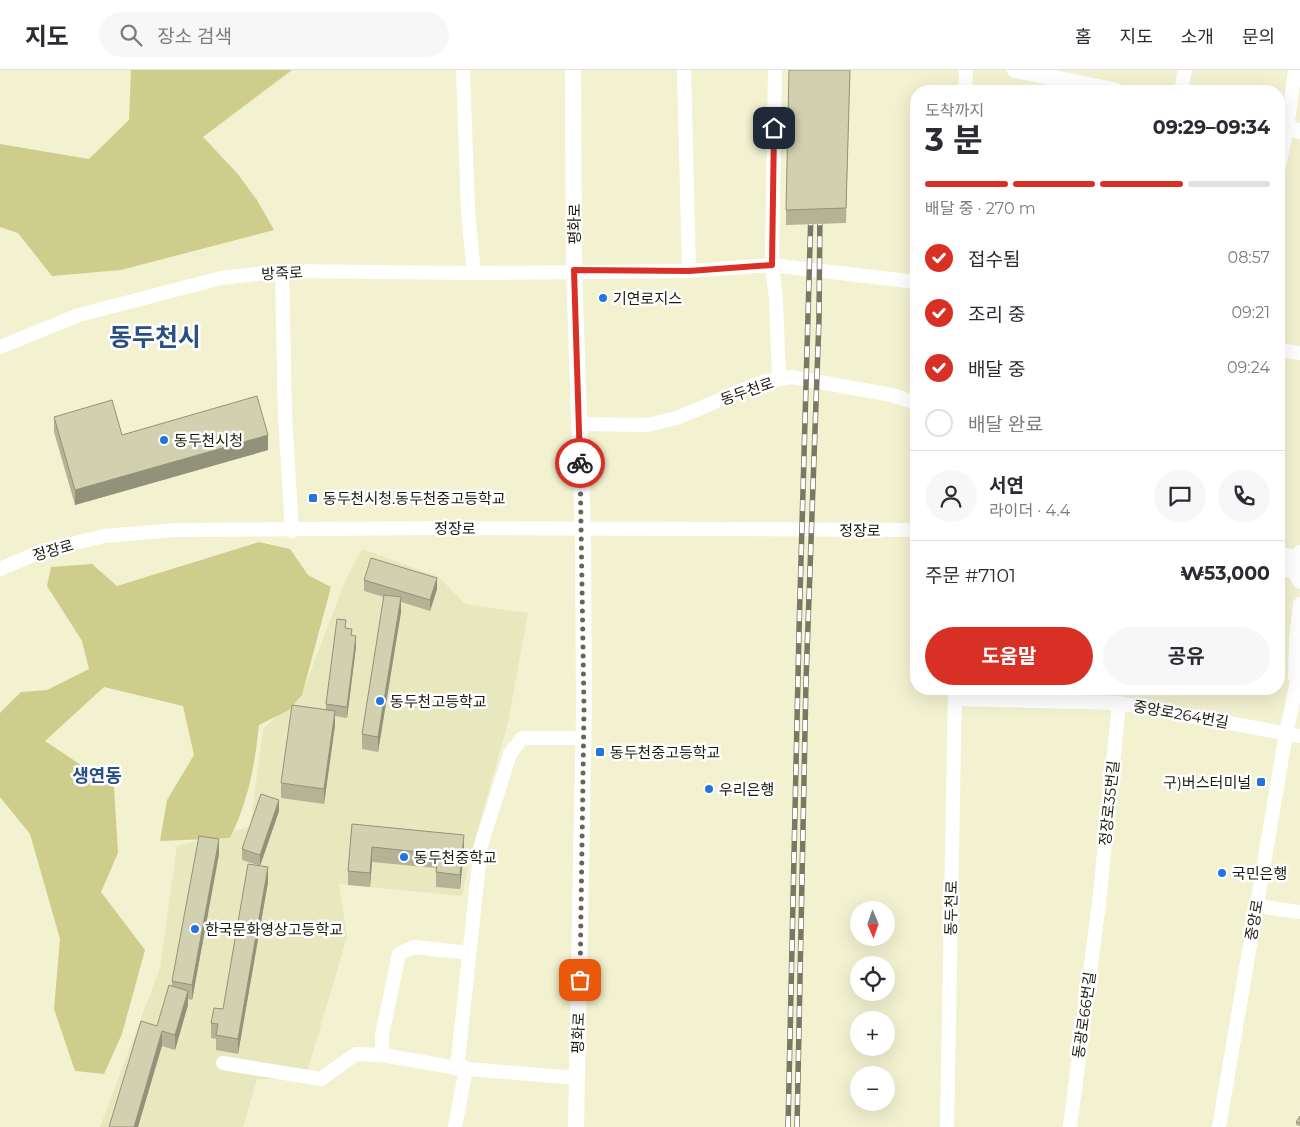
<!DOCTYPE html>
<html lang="ko">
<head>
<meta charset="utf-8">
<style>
	:root { --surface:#fff; --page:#f7f7f7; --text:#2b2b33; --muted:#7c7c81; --line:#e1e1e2; --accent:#d93025 }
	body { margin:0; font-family:Montserrat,"Noto Sans KR",sans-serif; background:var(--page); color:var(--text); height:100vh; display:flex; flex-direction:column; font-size:19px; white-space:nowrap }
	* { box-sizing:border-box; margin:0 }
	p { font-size:16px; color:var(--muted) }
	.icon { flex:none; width:28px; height:28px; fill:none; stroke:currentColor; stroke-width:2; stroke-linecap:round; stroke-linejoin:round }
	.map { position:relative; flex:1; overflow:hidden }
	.panel { position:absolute; left:910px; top:15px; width:375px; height:610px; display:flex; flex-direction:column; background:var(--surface); border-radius:20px; box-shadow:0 5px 20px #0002 }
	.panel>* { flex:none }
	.needle { width:32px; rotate:178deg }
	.fabs { position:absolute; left:850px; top:831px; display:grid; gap:10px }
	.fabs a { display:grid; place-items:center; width:45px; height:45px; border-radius:50%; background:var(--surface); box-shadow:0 5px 20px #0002; font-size:25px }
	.pin { position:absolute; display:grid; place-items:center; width:42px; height:42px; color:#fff; margin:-21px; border-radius:10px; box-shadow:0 2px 8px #0006 }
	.courier { position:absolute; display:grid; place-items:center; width:50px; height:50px; margin:-25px; border:4px solid #d93025; border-radius:50%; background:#fff; color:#222; box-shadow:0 1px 6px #0007 }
	.headline em { font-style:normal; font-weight:700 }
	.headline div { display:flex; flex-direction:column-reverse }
	.headline { display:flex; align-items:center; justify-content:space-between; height:85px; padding:0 15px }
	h1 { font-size:32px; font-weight:700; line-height:38px }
	.bar { display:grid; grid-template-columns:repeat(4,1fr); gap:8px 5px; align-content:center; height:60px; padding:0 15px }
	.bar i { height:6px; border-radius:4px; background:var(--line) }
	.bar .current { background:var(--accent) }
	.bar p { grid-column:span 4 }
	.line { display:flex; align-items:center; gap:12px; padding:0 15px; border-top:1px solid var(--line) }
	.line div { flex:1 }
	.round { display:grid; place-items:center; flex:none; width:52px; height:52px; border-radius:26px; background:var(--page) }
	ol { padding:0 15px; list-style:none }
	li { display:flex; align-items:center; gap:15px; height:55px }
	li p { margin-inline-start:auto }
	li .icon { padding:5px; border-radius:50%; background:var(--accent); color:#fff; stroke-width:4 }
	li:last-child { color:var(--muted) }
	li i { width:28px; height:28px; border:2px solid var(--line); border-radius:50% }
	.cta { display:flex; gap:10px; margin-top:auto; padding:10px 15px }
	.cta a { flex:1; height:58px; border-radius:30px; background:var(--accent); color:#fff; font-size:20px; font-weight:700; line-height:58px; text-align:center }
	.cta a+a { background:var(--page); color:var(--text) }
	header { display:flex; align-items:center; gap:30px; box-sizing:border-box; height:70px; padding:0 25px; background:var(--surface); border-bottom:1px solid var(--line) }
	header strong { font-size:24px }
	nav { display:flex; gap:28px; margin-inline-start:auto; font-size:18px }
	.search { width:350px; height:45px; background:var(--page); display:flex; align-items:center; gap:12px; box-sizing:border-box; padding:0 18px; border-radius:28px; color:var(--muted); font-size:19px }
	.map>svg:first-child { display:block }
	.built { fill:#e8e8bf }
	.green { fill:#cfcd8c }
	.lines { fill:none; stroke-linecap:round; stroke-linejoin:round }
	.minor { stroke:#fff; stroke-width:14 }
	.major { stroke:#fff; stroke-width:16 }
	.rail-casing { stroke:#787863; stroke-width:5.5 }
	.rail { stroke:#fff; stroke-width:4; stroke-dasharray:11; stroke-linecap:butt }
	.wall { fill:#b4b396 }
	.shaded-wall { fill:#92927a }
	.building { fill:#d1d0af; stroke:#92927a }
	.done { stroke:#666653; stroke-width:5; stroke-dasharray:0 9 }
	.route { stroke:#d93025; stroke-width:6 }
	.poi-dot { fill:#2374df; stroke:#fff; stroke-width:2 }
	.labels { text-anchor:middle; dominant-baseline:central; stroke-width:5; stroke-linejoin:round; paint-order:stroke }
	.street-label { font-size:15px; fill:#1b1b0f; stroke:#fff }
	.poi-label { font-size:15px; fill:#1b1b0f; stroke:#fff; text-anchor:start }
	.quarter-label { font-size:18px; font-weight:bold; fill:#295086; stroke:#fff }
	.town-label { font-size:25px; font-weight:bold; fill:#295086; stroke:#fff }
</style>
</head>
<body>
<header>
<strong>지도</strong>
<div class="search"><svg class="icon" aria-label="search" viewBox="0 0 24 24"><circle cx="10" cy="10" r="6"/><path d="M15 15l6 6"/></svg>장소 검색</div>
<nav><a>홈</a><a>지도</a><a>소개</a><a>문의</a></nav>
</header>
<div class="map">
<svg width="1300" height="1057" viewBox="0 0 1300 1057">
	<rect width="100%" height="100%" fill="#f2f2d1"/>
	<path class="built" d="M362 479 439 507 465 534 528 543 508 653 472 781 462 826 339 814 347 867 305 1009H257L243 1057H100L160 898 177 776 250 757 263 659 303 621 346 509Z"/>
	<g class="green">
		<path d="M131 0H292L203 67 237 103 257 130 274 160 121 200 52 206 18 163 0 157V74L89 89 129 50Z"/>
		<path d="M259 472 290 479 308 505 331 517 302 625 289 640 259 655C255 695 248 732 230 768L160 771 167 730 194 685 183 636 104 617 45 671 114 717 118 783 101 822 145 880 122 964 104 1004 75 1001 54 939 60 869 30 764 0 727V643L21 622 47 620 89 599 82 571 47 516 51 497 92 494 117 516Z"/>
	</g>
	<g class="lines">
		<g class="minor">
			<path d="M463 0 468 141 474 203"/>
			<path d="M684 0 689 201"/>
			<path d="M965 21 966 0"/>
			<path d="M1181 21 1185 0"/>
			<path d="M1279 97 1287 58 1295 0"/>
			<path d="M282 201 285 347 292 461"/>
			<path d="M0 277 79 245 221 208 282 201 474 203 689 201 772 195 775 0"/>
			<path d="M1279 280 1300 283"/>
			<path d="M779 309 776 229 772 195 916 212"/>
			<path d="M578 354 647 355 677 348 762 312 792 307 892 325 916 333"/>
			<path d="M1300 482C1293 492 1292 502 1300 512"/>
			<path d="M1279 484 1297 487"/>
			<path d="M1279 498 1294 502"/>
			<path d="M0 499 42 481 104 466 175 460 440 458 916 460"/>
			<path d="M1295 607 1296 569 1300 534"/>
			<path d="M955 629 1119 633 1300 666"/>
			<path d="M1257 836 1300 842"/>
			<path d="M382 985V965L399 884 414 877 469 883"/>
			<path d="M223 993 321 1009 356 984 382 985 457 998"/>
			<path d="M577 1008 457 998 481 775 510 684 522 668H584"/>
			<path d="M455 1057 466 998"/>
			<path d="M947 1057 955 619"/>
			<path d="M1070 1057 1099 833 1119 633"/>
			<path d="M1219 1057 1286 664 1300 598"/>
		</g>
		<g class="major">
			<path d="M573 0 574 201 583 460 584 639 576 1057"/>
			<path d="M1015 0 1117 21"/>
			<path d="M1279 56 1300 61"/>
		</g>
		<defs>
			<g id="rail">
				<path d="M788 1057 799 561 811 140"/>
				<path d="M797 1057 806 611 819 249 820 140"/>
			</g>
		</defs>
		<use href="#rail" class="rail-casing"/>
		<use href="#rail" class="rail"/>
	</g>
	<g class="wall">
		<path d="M850 0 846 153 786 155V140Z"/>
		<path d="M54 347 122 365 268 380 75 435 54 362Z"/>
		<path d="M364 510 437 519 430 541 401 532V542L378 682 362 679V664L384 527 364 521Z"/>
		<path d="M352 566 356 577 347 648 335 646V655L324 734 281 728V713L326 639V634Z"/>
		<path d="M279 741 260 796 268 812 238 984 216 980V969L211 968V953L223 939 258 795 242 790V779Z"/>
		<path d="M352 754 464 780 460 819 436 817V798L372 792 370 817 348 815V801Z"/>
		<path d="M219 784 192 930 188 929V935L175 980 162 976 157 956 172 916V911Z"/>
		<path d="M1300 1046V1056L1296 1055V1052Z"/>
	</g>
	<g class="shaded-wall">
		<path d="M268 365V380L75 435V420Z"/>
		<path d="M437 508V519L430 541V530Z"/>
		<path d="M401 527V542L378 682V667Z"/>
		<path d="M356 566V577L347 648V637Z"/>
		<path d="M335 641V655L324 734V719Z"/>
		<path d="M279 730V741L260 796V785Z"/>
		<path d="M464 765V780L460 819V805Z"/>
		<path d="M219 769V784L192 930V915Z"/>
		<path d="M372 777V792L370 817V803Z"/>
		<path d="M268 797V812L238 984V969Z"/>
		<path d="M188 921V935L175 980V965Z"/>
		<path d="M162 961V976L138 1057H134Z"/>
	</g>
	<g class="building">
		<path d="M789 0H850L846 138 786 140Z"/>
		<path d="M257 326 268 365 75 420 54 347 112 330 122 365Z"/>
		<path d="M371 488 437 508 430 530 364 510Z"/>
		<path d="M384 525 401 527 378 667 362 664Z"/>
		<path d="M337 549 346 550 345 558 352 559 351 565 356 566 347 637 326 634Z"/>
		<path d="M292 635 335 641 324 719 281 713Z"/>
		<path d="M261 724 279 730 260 785 242 779Z"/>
		<path d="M352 754 464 765 460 805 436 802 438 784 372 777 370 803 348 801Z"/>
		<path d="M199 766 219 769 192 915 172 911Z"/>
		<path d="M248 794 268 797 238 969 216 965 218 954 211 953 214 938 223 939Z"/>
		<path d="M169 915 188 921 175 965 162 961 134 1057H109L141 951 157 956Z"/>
		<path d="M1300 1046V1053L1296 1052Z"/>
	</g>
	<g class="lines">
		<path class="done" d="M580 910 584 639 580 393"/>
		<path class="route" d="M580 393 574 200 689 201 772 195 774 58"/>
	</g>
	<g class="poi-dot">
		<circle cx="603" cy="228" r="5"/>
		<circle cx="164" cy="370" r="5"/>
		<rect x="308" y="423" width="10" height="10" rx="2.5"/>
		<circle cx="380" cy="631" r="5"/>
		<rect x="595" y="677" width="10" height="10" rx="2.5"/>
		<rect x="1256" y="707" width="10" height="10" rx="2.5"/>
		<circle cx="709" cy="719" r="5"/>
		<circle cx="404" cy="787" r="5"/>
		<circle cx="1222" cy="803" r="5"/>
		<circle cx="195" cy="859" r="5"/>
	</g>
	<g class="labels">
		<g class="street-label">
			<text transform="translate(574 154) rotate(-90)">평화로</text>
			<text transform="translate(282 203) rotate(-3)">방죽로</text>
			<text transform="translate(747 321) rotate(-19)">동두천로</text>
			<text x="455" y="458">정장로</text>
			<text x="860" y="460">정장로</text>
			<text transform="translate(53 480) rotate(-16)">정장로</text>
			<text transform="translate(1181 644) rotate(10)">중앙로264번길</text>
			<text transform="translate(1109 733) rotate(-84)">정장로35번길</text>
			<text transform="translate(951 838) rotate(-89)">동두천로</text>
			<text transform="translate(1254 850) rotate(-80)">중앙로</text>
			<text transform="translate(1084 945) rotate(-82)">동광로66번길</text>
			<text transform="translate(578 963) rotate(-88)">평화로</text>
		</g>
		<g class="poi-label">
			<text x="613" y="228">기연로지스</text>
			<text x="174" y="370">동두천시청</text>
			<text x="323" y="428">동두천시청.동두천중고등학교</text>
			<text x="390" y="631">동두천고등학교</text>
			<text x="610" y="682">동두천중고등학교</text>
			<text x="1251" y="712" text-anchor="end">구)버스터미널</text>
			<text x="719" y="719">우리은행</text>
			<text x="414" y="787">동두천중학교</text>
			<text x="1232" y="803">국민은행</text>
			<text x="205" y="859">한국문화영상고등학교</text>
		</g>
		<g class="quarter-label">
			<text x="97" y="706">생연동</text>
		</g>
		<g class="town-label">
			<text x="155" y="267">동두천시</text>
		</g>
	</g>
</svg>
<div class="fabs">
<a><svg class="needle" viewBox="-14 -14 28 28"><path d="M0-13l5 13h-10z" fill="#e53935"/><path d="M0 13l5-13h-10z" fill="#7c7c81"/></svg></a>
<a><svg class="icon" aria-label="locate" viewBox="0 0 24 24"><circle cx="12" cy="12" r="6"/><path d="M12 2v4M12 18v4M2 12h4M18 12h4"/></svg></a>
<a>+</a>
<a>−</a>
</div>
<div class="pin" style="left:580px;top:910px;background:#ea580c"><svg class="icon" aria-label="bag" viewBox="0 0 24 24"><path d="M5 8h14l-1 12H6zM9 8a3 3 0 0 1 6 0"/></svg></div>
<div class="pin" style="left:774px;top:58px;background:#1f2937"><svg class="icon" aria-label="home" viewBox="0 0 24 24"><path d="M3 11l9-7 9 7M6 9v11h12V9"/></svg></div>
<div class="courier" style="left:580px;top:393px"><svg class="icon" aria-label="bike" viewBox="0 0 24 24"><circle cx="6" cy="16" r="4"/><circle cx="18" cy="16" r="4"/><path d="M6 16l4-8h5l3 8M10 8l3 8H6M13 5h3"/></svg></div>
<section class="panel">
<div class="headline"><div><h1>3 분</h1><p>도착까지</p></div><em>09:29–09:34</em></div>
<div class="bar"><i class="current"></i><i class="current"></i><i class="current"></i><i></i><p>배달 중 · 270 m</p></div>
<ol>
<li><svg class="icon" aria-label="check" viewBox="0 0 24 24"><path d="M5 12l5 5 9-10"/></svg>접수됨<p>08:57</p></li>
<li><svg class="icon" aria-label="check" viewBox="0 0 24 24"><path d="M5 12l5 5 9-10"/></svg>조리 중<p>09:21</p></li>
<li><svg class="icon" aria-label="check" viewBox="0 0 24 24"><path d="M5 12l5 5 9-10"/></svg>배달 중<p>09:24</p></li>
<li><i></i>배달 완료</li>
</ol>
<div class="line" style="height:90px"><a class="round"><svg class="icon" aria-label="person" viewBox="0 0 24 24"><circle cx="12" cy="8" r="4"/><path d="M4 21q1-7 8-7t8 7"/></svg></a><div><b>서연</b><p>라이더 · 4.4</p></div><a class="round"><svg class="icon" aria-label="chat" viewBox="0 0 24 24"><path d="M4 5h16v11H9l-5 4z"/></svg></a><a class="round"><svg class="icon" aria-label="phone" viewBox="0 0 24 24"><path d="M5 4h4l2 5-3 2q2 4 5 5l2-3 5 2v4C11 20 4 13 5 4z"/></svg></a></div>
<div class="line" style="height:65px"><div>주문 #7101</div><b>₩53,000</b></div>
<div class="cta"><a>도움말</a><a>공유</a></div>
</section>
</div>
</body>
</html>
